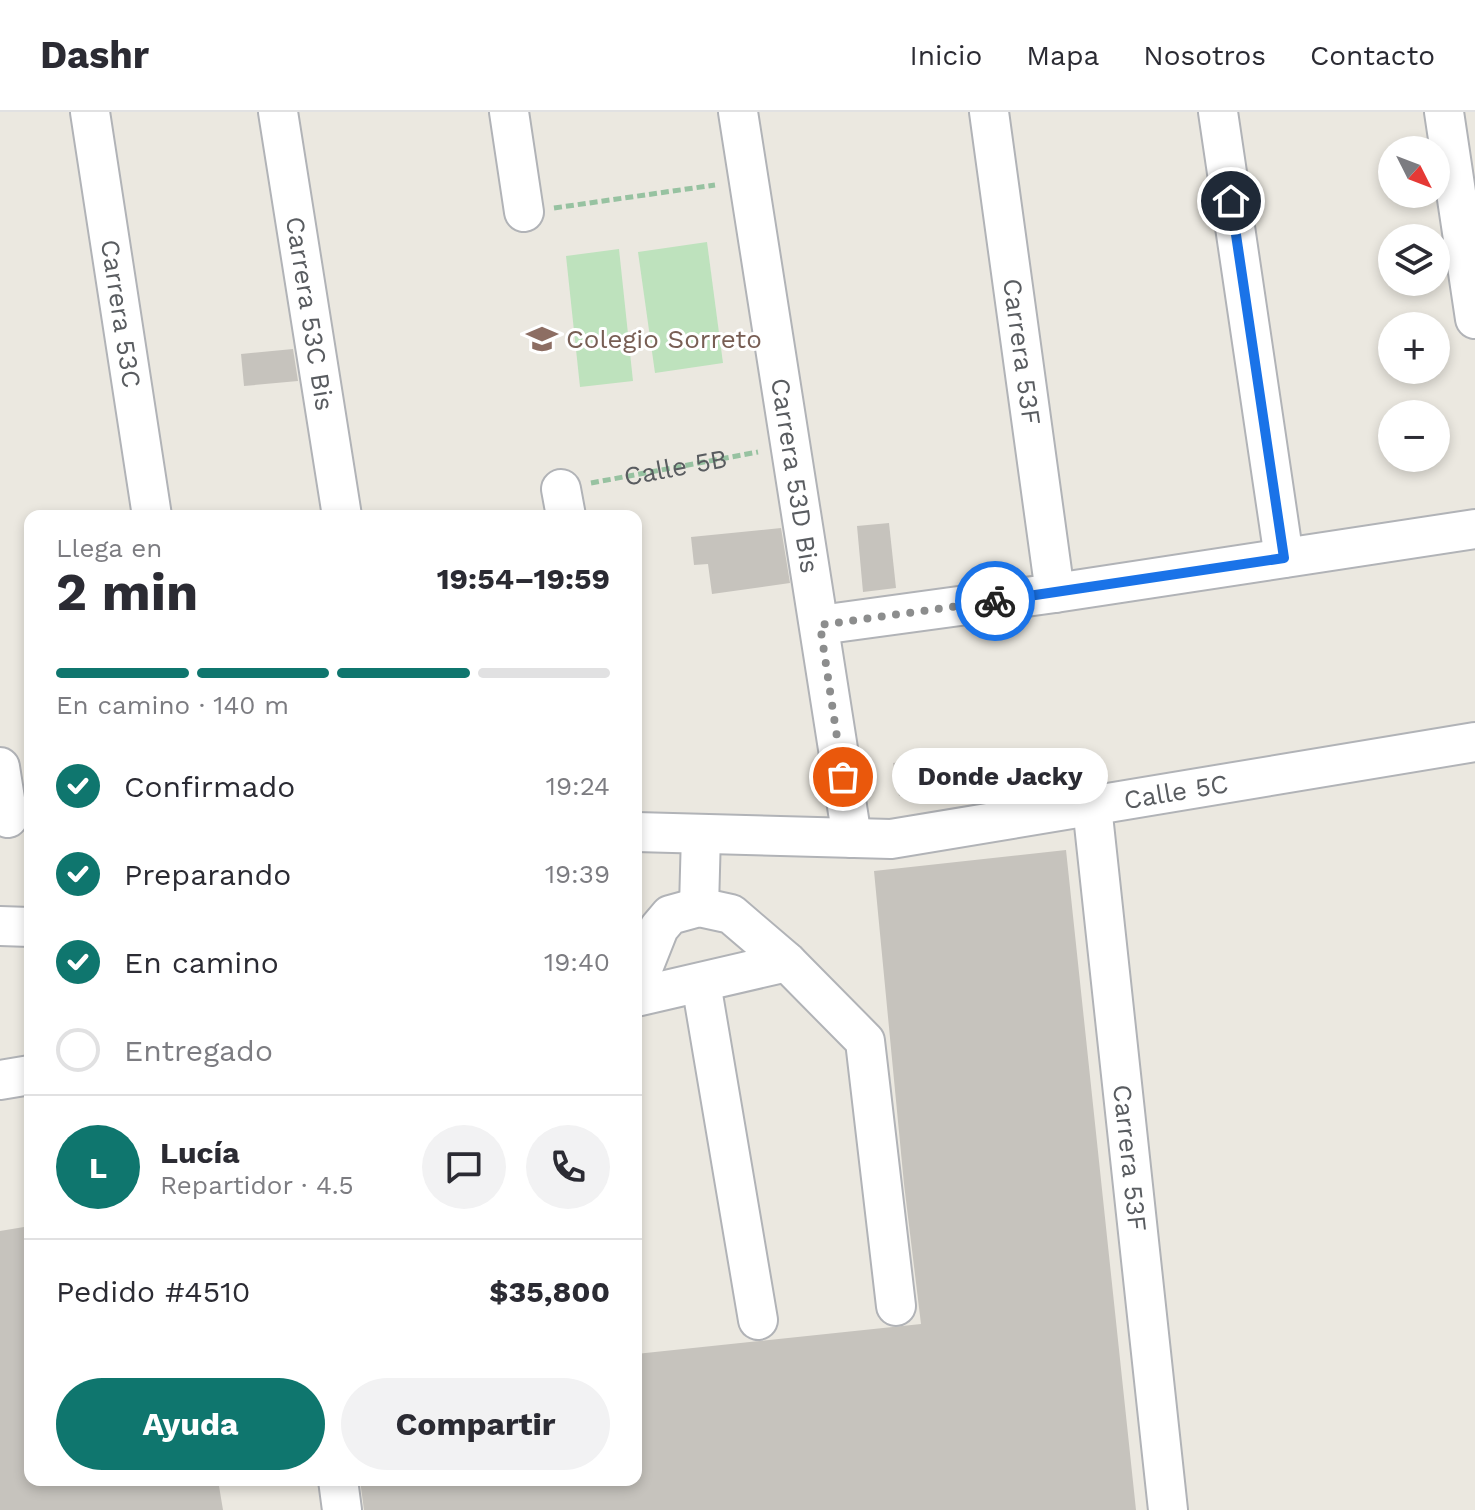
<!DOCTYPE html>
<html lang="es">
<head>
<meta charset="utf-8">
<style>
	:root { --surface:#fff; --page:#f2f2f3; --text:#2b2b33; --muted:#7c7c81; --line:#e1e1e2; --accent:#0f766e }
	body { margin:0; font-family:"Work Sans",sans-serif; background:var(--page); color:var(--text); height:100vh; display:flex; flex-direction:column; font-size:30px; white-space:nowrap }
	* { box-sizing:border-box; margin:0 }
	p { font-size:26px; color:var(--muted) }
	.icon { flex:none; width:44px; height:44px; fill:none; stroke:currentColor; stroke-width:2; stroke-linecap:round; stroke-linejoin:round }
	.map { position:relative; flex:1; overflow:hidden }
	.details { position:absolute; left:24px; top:398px; width:618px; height:976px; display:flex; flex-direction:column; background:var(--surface); border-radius:16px; box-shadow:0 4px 12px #0003 }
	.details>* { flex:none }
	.needle { width:52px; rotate:132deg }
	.buttons { position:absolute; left:1378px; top:24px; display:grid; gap:16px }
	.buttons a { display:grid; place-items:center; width:72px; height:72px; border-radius:50%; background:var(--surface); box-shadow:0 4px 12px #0003; font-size:40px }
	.pin { position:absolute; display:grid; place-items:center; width:68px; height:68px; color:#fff; margin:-34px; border:4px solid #fff; border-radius:50%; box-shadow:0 2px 8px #0007 }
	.courier { position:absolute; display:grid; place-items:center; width:80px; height:80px; margin:-40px; border:6px solid #1a73e8; border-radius:50%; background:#fff; color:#222; box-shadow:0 2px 10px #0007 }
	.bubble { position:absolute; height:56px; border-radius:28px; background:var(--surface); box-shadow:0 4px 12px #0003; font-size:26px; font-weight:700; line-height:56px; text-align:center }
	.overview em { font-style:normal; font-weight:700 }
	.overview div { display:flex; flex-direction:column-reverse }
	.overview { display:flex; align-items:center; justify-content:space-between; height:136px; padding:0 32px }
	h1 { font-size:52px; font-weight:700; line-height:60px }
	.bar { display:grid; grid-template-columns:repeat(4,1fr); gap:12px 8px; align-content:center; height:96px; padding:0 32px }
	.bar i { height:10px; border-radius:6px; background:var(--line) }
	.bar .selected { background:var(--accent) }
	.bar p { grid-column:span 4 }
	.line { display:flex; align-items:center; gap:20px; padding:0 32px; border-top:2px solid var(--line) }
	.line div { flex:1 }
	.round { display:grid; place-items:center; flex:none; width:84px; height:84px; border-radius:42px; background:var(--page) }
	ol { padding:0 32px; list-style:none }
	li { display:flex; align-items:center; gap:24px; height:88px }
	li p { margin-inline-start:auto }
	li .icon { padding:8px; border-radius:50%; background:var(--accent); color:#fff; stroke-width:4 }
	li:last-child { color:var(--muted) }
	li i { width:44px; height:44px; border:4px solid var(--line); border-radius:50% }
	.cta { display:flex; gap:16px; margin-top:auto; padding:16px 32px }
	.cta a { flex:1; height:92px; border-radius:48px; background:var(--accent); color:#fff; font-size:32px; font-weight:700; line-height:92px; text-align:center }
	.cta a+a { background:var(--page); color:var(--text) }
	header { display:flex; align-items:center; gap:48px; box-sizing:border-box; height:112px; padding:0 40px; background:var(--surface); border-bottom:2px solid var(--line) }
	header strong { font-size:38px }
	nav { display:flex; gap:44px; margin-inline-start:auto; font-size:28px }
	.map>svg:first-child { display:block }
	.green { fill:#bee2bd }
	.building { fill:#c6c3bd }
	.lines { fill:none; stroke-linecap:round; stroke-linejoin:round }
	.minor-casing { stroke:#b1b3b7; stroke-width:42 }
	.path { stroke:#97c2a1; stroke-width:5; stroke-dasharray:8 4; stroke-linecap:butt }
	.minor { stroke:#fff; stroke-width:38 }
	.done { stroke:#8c8d8d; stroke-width:8; stroke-dasharray:0 14.4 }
	.route { stroke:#1a73e8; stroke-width:10 }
	.labels { text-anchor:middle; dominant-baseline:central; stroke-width:6; stroke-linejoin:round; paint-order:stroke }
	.street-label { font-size:26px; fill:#595c60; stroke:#fff }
	.education-label { font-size:26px; fill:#785e54; stroke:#fff; text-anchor:start }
</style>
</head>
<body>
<header>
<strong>Dashr</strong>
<nav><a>Inicio</a><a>Mapa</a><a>Nosotros</a><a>Contacto</a></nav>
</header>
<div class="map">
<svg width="1475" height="1398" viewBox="0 0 1475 1398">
	<rect width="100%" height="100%" fill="#ebe8e0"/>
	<g class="green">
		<path d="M707 130 723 251 655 261 638 140Z"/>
		<path d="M619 137 633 269 580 275 566 144Z"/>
	</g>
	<g class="building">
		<path d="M293 237 298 269 244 274 241 242Z"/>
		<path d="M889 411 896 476 863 480 857 414Z"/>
		<path d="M781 416 790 471 712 482 708 452 694 453 691 425Z"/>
		<path d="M941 643 947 675 899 684 893 651Z"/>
		<path d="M1066 738 1136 1398H364L360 1368H636V1242L921 1212 904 1072 874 759Z"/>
		<path d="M30 1114V1368H218L223 1398H0V1119Z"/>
	</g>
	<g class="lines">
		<defs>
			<g id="minor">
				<path id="s2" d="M90 0 152 404"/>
				<path id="s3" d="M278 0 342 404"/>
				<path d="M509 0 524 100"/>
				<path id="s4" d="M738 0 852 726"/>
				<path id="s5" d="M989 0 1055 481"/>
				<path d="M1218 0 1284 446"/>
				<path d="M1444 0 1475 207"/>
				<path d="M561 377 566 404"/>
				<path d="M820 513 1055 481 1475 417"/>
				<path d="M0 655 8 706"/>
				<path id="s6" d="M1092 694 1168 1398"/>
				<path id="s7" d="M636 720 891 727 1475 630"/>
				<path d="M699 795 701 722"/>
				<path d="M0 814 30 815"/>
				<path d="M701 871 758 1208"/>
				<path d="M636 874 659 816 670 803 699 795 731 802 787 850 865 929 896 1194"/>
				<path d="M636 885 787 850"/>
				<path d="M0 968 30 963"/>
				<path d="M338 1368 342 1398"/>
			</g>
		</defs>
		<use href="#minor" class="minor-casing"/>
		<g class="path">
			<path d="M554 96 715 73"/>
			<path id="s1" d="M591 371 758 340"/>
		</g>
		<use href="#minor" class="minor"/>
	</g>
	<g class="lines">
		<path class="done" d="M843 665 820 513 995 489"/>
		<path class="route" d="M995 489 1284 446 1231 89"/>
	</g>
	<defs>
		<symbol id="school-bare" viewBox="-9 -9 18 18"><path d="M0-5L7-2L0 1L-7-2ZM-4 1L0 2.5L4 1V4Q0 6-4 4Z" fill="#8d6e63" stroke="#fff" stroke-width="2.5" paint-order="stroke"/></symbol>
	</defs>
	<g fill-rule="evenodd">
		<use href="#school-bare" x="520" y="205" width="44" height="44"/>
	</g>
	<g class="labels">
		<g class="street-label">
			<text stroke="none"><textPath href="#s2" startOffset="204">Carrera 53C</textPath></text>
			<text stroke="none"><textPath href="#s3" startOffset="204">Carrera 53C Bis</textPath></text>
			<text stroke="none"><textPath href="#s5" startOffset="242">Carrera 53F</textPath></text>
			<text stroke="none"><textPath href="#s1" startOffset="86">Calle 5B</textPath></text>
			<text stroke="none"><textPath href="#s4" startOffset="368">Carrera 53D Bis</textPath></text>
			<text stroke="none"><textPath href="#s7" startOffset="544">Calle 5C</textPath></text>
			<text stroke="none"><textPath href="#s6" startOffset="354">Carrera 53F</textPath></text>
		</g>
		<g class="education-label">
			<text x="566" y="227">Colegio Sorreto</text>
		</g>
	</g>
</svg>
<div class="buttons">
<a><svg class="needle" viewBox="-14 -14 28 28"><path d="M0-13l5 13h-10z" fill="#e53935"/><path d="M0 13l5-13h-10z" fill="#7c7c81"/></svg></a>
<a><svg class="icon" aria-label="layers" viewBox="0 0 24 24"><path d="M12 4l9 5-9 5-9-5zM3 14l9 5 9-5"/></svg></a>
<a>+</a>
<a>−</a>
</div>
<div class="pin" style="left:843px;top:665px;background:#ea580c"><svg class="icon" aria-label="bag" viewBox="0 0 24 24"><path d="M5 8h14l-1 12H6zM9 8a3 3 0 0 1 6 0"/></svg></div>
<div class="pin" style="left:1231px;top:89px;background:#1f2937"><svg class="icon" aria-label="home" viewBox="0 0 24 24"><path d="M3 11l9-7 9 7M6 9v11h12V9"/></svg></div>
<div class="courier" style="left:995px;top:489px"><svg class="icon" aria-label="bike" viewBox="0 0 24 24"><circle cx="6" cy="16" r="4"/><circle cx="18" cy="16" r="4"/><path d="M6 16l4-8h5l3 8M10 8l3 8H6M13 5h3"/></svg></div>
<div class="bubble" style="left:892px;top:636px;width:216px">Donde Jacky</div>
<section class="details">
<div class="overview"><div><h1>2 min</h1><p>Llega en</p></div><em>19:54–19:59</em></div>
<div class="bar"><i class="selected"></i><i class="selected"></i><i class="selected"></i><i></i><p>En camino · 140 m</p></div>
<ol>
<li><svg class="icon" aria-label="check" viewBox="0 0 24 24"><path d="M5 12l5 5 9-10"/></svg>Confirmado<p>19:24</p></li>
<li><svg class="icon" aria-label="check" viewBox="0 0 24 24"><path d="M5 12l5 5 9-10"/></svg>Preparando<p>19:39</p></li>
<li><svg class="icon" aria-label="check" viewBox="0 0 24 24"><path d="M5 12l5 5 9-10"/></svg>En camino<p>19:40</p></li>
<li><i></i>Entregado</li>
</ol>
<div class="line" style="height:144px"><b class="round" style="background:var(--accent);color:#fff">L</b><div><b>Lucía</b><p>Repartidor · 4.5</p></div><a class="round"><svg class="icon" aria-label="chat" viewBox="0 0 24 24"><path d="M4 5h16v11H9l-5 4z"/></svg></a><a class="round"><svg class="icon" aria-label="phone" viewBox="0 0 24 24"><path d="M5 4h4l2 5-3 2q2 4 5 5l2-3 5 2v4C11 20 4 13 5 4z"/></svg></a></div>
<div class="line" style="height:104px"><div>Pedido #4510</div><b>$35,800</b></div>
<div class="cta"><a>Ayuda</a><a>Compartir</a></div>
</section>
</div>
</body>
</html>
